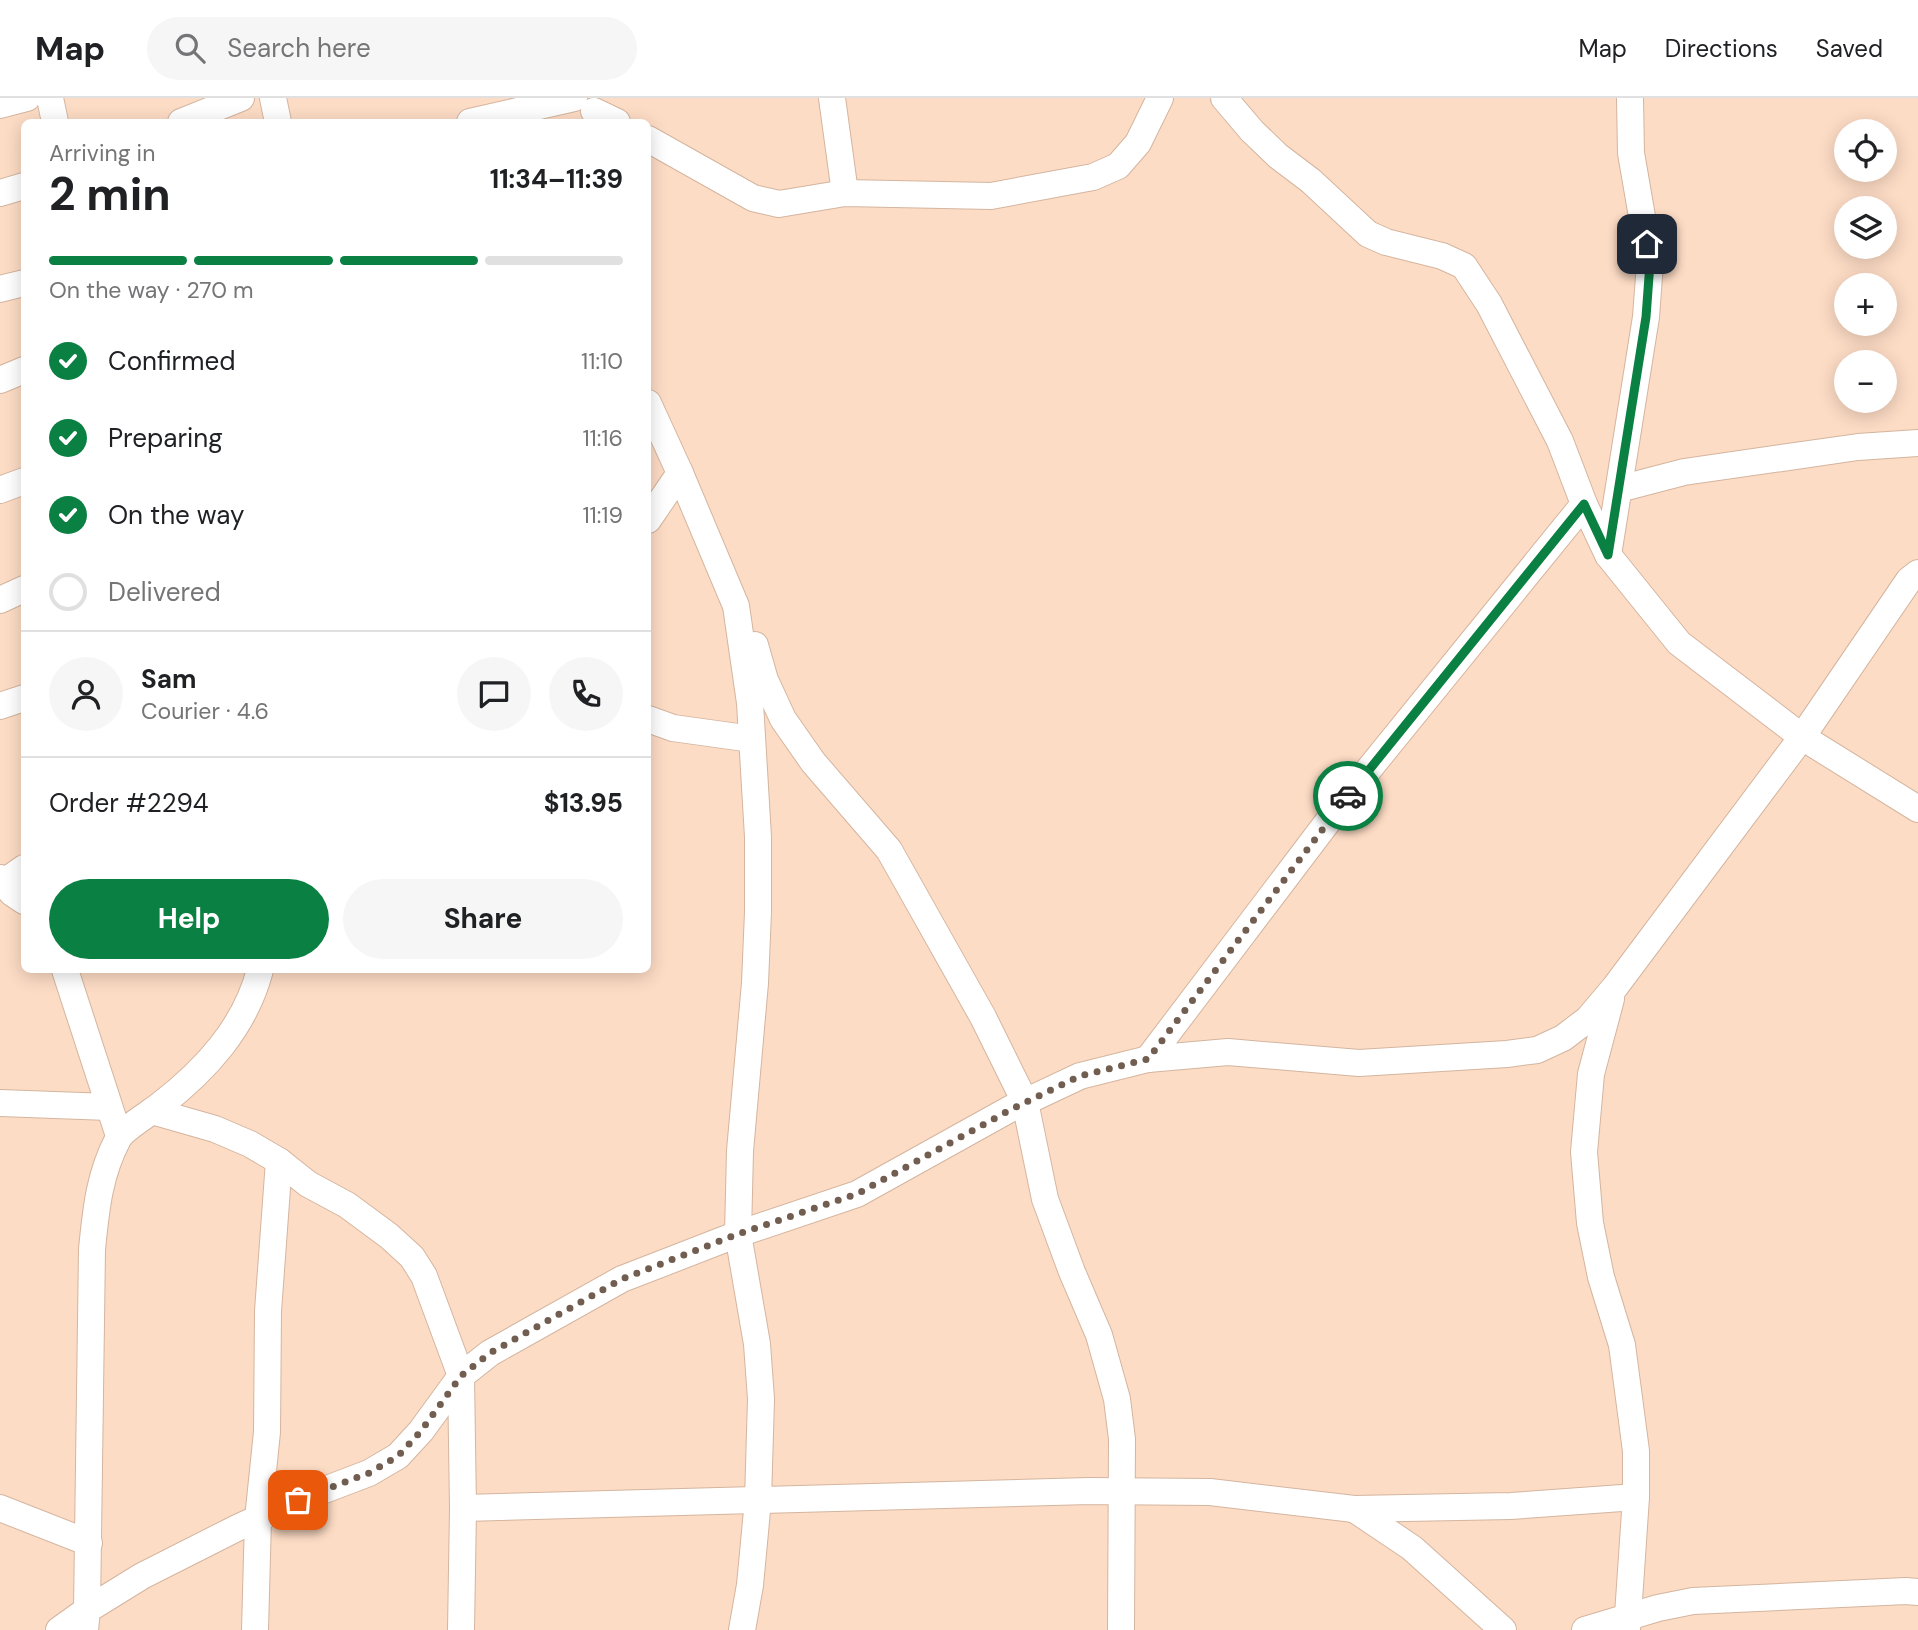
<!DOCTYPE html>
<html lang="en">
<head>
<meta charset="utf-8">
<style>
	:root { --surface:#fff; --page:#f6f6f6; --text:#202124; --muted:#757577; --line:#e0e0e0; --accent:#0b8043 }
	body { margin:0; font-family:"DM Sans",sans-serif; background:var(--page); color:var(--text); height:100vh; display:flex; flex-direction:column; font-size:26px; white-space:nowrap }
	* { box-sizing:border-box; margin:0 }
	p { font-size:23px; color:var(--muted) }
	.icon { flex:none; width:38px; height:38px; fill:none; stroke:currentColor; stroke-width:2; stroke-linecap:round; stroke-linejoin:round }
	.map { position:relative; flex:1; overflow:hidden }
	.drawer { position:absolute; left:21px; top:21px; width:630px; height:854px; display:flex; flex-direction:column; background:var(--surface); border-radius:10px; box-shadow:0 4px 18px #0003 }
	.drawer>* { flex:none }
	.controls { position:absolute; left:1834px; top:21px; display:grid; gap:14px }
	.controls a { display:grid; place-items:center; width:63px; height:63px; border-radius:50%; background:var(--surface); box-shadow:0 4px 18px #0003; font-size:35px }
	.pin { position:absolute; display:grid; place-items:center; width:60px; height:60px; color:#fff; margin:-30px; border-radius:14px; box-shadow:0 4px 10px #0006 }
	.courier { position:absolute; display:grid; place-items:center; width:70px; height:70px; margin:-35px; border:5px solid #0b8043; border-radius:50%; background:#fff; color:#222; box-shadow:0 2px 9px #0007 }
	.overview em { font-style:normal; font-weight:700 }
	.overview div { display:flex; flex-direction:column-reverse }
	.overview { display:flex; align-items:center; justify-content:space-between; height:119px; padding:0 28px }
	h1 { font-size:46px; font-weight:700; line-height:52px }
	.bar { display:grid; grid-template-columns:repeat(4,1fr); gap:10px 7px; align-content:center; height:84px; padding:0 28px }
	.bar i { height:9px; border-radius:5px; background:var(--line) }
	.bar .current { background:var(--accent) }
	.bar p { grid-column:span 4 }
	.line { display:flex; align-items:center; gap:18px; padding:0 28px; border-top:2px solid var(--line) }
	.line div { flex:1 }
	.round { display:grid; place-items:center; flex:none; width:74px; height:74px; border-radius:37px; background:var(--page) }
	ol { padding:0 28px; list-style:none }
	li { display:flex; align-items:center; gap:21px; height:77px }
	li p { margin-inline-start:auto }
	li .icon { padding:7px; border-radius:50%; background:var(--accent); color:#fff; stroke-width:4 }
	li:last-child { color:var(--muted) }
	li i { width:38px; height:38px; border:4px solid var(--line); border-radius:50% }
	.primary-button { display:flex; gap:14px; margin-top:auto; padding:14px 28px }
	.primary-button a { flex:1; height:80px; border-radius:42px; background:var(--accent); color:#fff; font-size:28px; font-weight:700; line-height:80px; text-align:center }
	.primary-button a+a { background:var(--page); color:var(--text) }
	header { display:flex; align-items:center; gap:42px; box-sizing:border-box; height:98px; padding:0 35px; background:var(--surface); border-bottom:2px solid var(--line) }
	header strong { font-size:33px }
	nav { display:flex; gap:38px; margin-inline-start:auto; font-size:24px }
	.search { width:490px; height:63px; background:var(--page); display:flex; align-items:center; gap:18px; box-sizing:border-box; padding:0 24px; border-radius:38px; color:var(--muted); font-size:26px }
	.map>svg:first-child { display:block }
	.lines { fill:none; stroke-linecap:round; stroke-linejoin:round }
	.minor-casing { stroke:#d4b59f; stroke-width:28 }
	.minor { stroke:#fff; stroke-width:26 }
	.done { stroke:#715e51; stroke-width:7; stroke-dasharray:0 12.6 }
	.route { stroke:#0b8043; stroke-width:9 }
</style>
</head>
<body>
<header>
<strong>Map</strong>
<div class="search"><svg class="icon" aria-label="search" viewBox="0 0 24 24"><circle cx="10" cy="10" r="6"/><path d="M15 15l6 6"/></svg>Search here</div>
<nav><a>Map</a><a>Directions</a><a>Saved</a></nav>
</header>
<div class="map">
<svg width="1918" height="1532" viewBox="0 0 1918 1532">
	<rect width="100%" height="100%" fill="#fddcc5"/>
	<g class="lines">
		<defs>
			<g id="minor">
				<path d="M50 0 55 24"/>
				<path d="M273 0 278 24"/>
				<path d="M832 0 845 95"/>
				<path d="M1224 0 1252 33 1278 58 1311 83 1368 136 1386 144 1442 158 1464 168 1489 206 1560 343 1584 406 1608 457 1679 545 1802 639 1918 711"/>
				<path d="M0 7 27 0"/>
				<path d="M594 13 617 24"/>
				<path d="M181 24 241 0"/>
				<path d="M470 24 574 0"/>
				<path d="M648 41 753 100 779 106 845 95 991 98 1093 79 1118 68 1138 45 1160 0"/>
				<path d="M0 95 24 88"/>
				<path d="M0 191 24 185"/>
				<path d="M0 282 24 272"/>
				<path d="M648 305 680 375 736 508 750 605 758 739V814L755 885 740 1053 738 1136 757 1246 761 1301 758 1402 750 1487 742 1532"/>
				<path d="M1619 391 1684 374 1858 349 1918 345"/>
				<path d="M0 392 24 383"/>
				<path d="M648 422 680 375"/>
				<path d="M1608 457 1646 219 1650 165 1631 55 1630 0"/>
				<path d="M0 502 24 491"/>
				<path d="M755 547 765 582 783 621 813 664 889 752 983 919 1025 1004 1045 1101 1072 1174 1099 1237 1117 1301 1122 1341 1121 1532"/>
				<path d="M0 608 24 600"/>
				<path d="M648 621 673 630 752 641"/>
				<path d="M0 780 12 795 24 803"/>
				<path d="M0 787 24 770"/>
				<path d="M65 872 119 1038"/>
				<path d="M1611 901 1591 976 1584 1054 1590 1125 1601 1179 1622 1247 1636 1353V1399L1627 1532"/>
				<path d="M1148 961 1348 697 1584 406"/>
				<path d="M0 1005 109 1009"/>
				<path d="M152 1013 215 1031 250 1046 279 1063 308 1086 347 1107 389 1138 412 1159 424 1178 461 1278 463 1410 461 1532"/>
				<path d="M0 1410 89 1445"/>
				<path d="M463 1410 1089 1393 1210 1394 1354 1411 1511 1408 1636 1399"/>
				<path d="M1354 1411 1412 1450 1503 1532"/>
				<path d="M59 1532 87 1512 92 1151C96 1112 99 1077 118 1041 123 1031 149 1016 159 1008 206 972 245 929 260 872"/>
				<path d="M85 1532 87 1512 142 1478 237 1430 298 1402 369 1375 398 1358 421 1333 461 1278 490 1255 622 1181 738 1136 857 1096 1010 1011 1080 978 1148 961 1228 954 1359 965 1507 956 1537 952 1563 940 1588 921 1615 889 1802 639 1909 482 1918 475"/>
				<path d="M255 1532 258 1421 267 1334 268 1213 279 1063"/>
				<path d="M1585 1532 1658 1510 1693 1503 1906 1493 1918 1494"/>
			</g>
		</defs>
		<use href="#minor" class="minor-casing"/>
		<use href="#minor" class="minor"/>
	</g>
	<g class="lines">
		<path class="done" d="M298 1402 369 1375 398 1358 421 1333 461 1278 490 1255 622 1181 738 1136 857 1096 1010 1012 1080 978 1148 961 1348 698"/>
		<path class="route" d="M1348 698 1584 406 1608 457 1646 219 1650 165 1647 146"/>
	</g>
</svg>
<div class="controls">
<a><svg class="icon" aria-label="locate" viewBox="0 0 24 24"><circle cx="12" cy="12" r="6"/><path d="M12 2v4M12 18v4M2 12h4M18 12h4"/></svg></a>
<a><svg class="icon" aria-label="layers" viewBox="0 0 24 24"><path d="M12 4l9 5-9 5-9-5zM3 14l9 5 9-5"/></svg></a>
<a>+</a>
<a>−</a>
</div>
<div class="pin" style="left:298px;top:1402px;background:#ea580c"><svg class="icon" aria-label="bag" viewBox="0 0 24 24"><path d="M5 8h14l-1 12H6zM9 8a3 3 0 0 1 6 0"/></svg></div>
<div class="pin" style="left:1647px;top:146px;background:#1f2937"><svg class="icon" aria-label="home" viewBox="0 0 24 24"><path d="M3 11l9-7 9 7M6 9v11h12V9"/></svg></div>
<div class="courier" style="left:1348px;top:698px"><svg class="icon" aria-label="car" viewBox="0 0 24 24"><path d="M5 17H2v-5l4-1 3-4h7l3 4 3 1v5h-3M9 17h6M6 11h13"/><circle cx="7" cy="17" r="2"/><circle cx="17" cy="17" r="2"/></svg></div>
<section class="drawer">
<div class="overview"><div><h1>2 min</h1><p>Arriving in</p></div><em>11:34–11:39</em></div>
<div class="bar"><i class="current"></i><i class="current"></i><i class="current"></i><i></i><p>On the way · 270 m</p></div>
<ol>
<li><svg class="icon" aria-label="check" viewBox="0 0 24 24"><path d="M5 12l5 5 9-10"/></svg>Confirmed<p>11:10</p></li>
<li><svg class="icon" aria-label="check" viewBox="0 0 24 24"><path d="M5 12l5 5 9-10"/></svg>Preparing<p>11:16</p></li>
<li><svg class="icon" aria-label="check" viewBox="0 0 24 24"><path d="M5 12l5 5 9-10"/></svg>On the way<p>11:19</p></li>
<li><i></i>Delivered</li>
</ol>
<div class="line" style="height:126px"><a class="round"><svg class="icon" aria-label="person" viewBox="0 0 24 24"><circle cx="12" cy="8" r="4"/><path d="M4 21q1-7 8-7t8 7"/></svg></a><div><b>Sam</b><p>Courier · 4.6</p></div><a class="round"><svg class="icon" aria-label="chat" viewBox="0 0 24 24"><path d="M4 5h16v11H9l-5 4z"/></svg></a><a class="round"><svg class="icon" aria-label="phone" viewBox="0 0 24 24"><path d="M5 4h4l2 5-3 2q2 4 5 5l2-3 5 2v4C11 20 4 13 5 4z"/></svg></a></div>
<div class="line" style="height:91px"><div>Order #2294</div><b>$13.95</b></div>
<div class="primary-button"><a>Help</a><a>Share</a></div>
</section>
</div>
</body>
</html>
